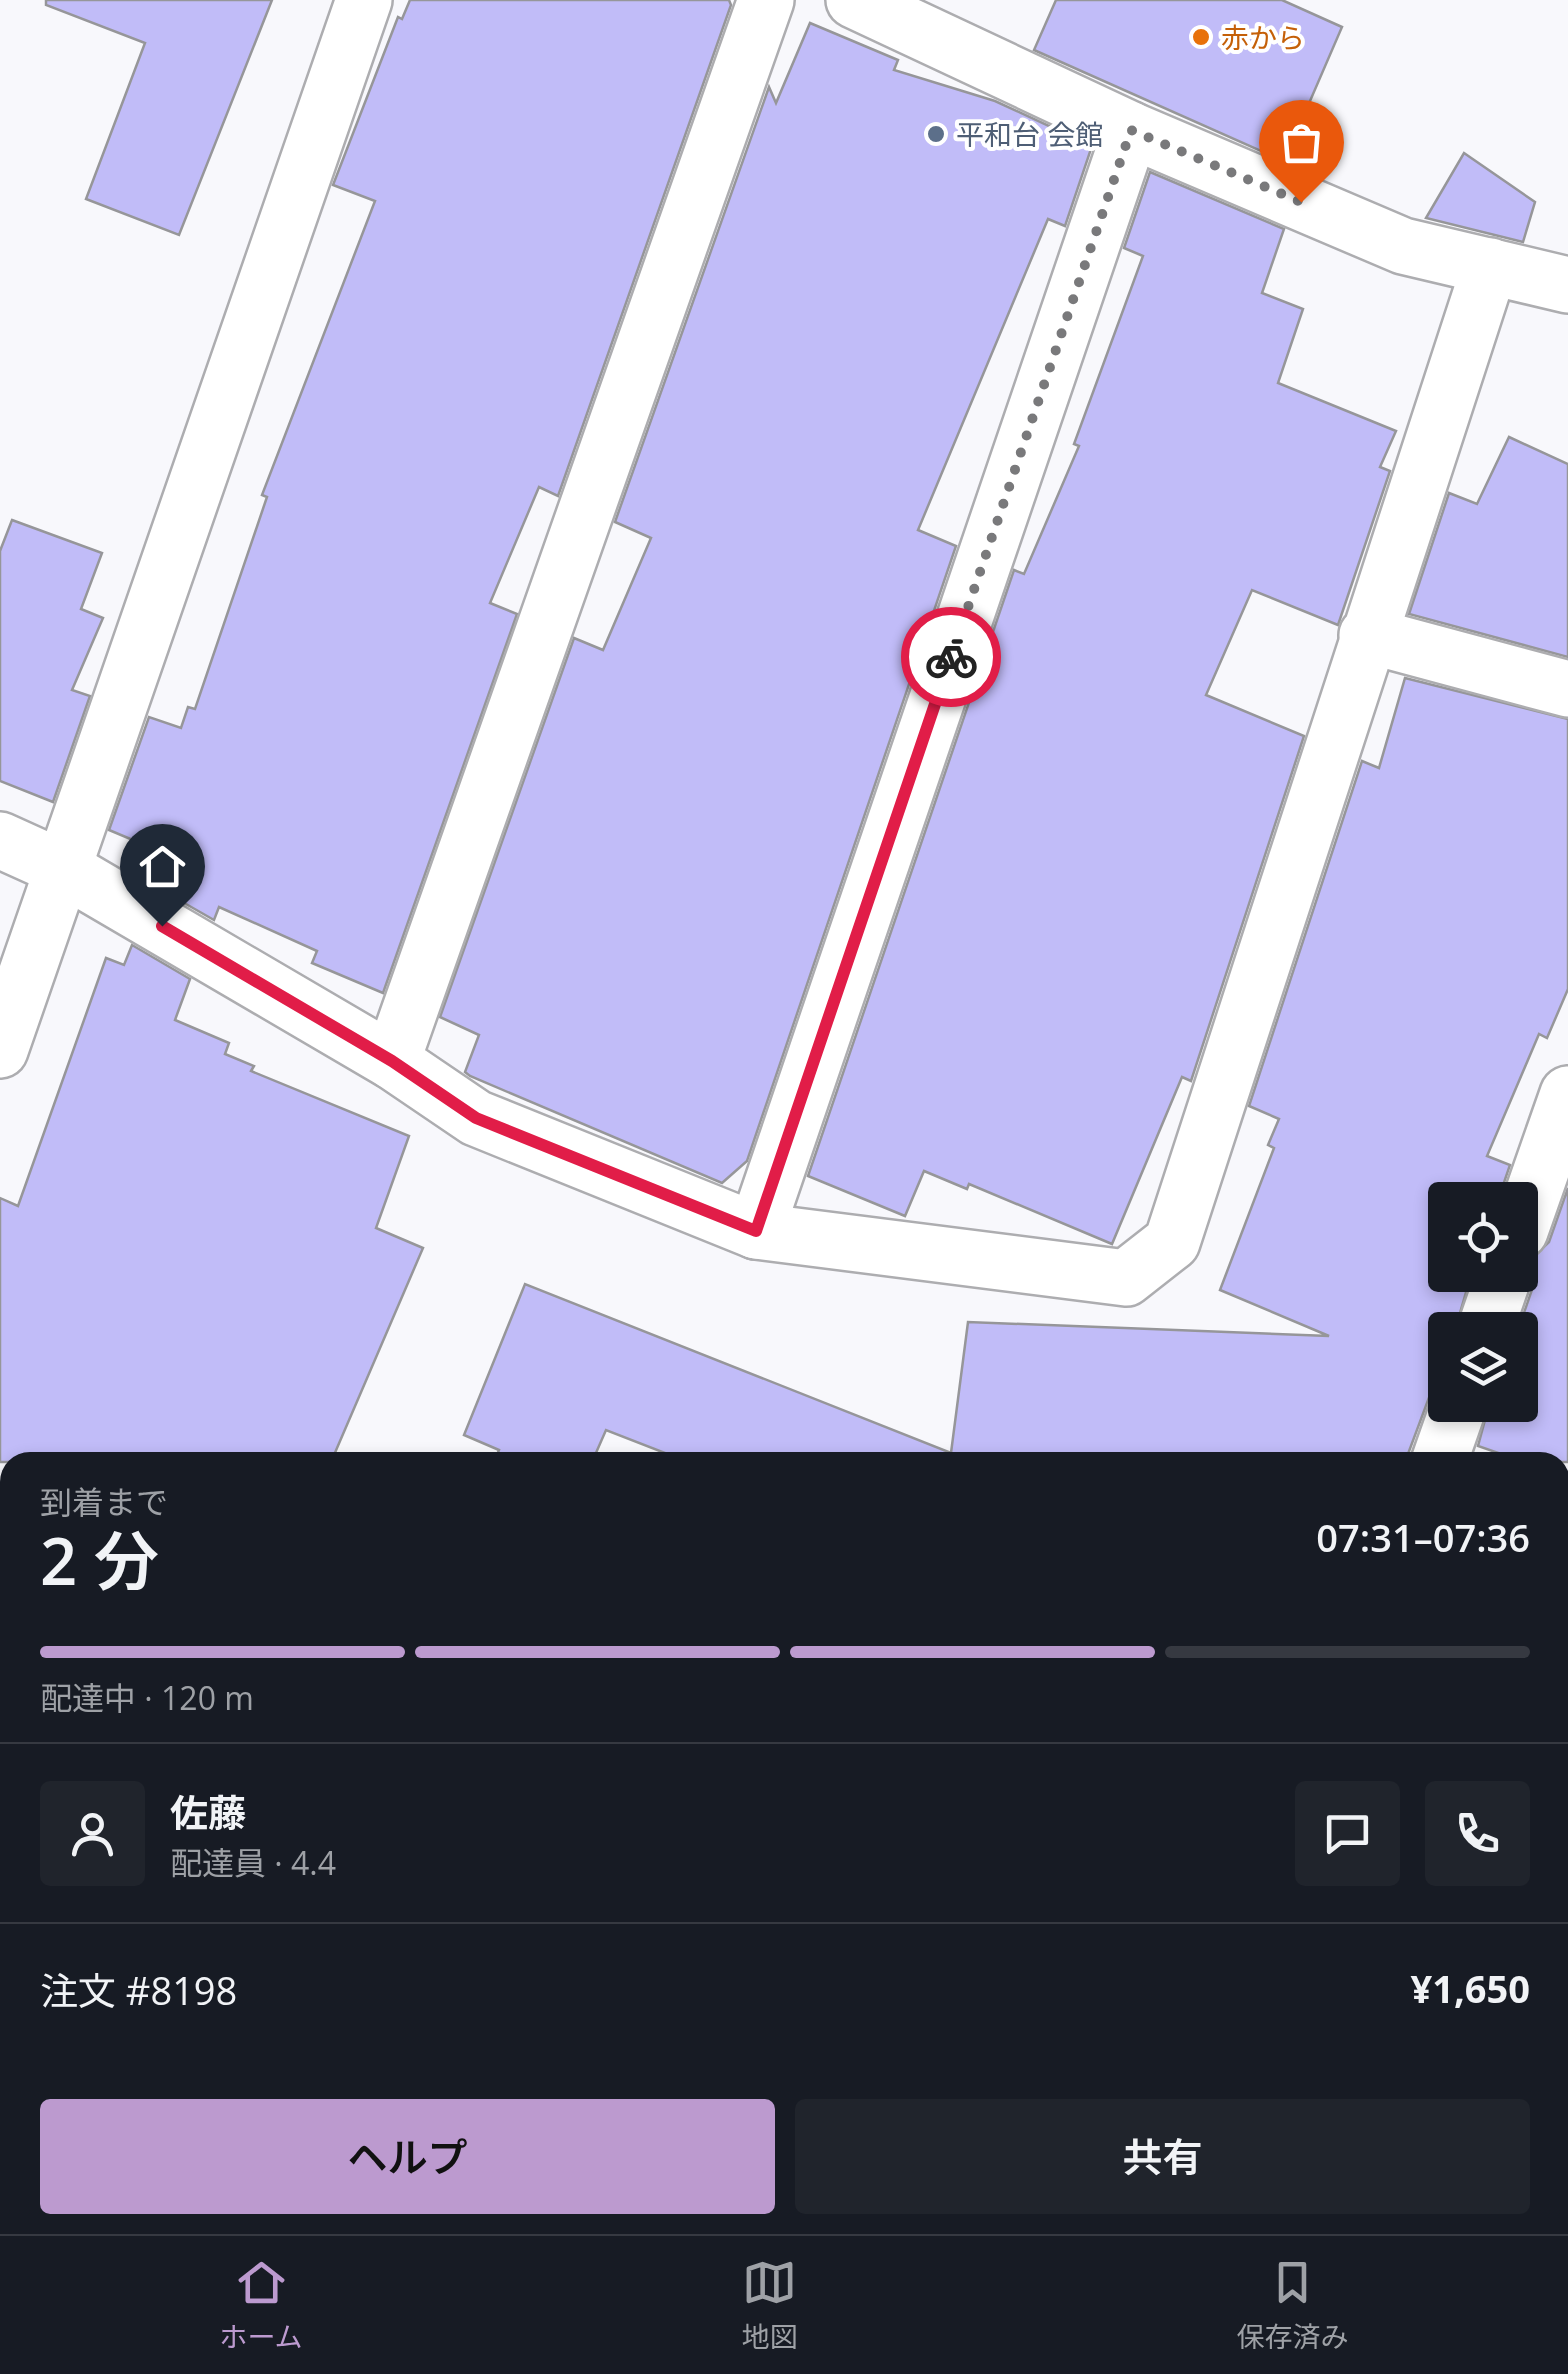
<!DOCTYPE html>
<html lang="ja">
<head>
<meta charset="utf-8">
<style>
	:root { --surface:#171b24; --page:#20242c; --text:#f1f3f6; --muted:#9ea1a6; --line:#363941; --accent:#bc9acf }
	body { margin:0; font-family:"Open Sans","Noto Sans JP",sans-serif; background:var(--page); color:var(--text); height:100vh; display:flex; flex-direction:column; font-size:38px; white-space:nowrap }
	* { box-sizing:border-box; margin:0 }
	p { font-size:32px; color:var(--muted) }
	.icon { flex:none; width:55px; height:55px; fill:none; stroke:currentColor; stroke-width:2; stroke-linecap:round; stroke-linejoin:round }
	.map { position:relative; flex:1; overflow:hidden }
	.side { position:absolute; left:0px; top:1452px; width:1570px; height:782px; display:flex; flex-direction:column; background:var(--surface); border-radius:30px 30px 0 0; box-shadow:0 5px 15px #0003 }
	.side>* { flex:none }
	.fabs { position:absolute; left:1428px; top:1182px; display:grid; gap:20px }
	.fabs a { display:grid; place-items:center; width:110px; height:110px; border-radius:10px; background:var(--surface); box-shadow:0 5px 15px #0003; font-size:50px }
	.pin { position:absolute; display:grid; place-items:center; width:85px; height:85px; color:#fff; margin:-102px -42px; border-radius:50% 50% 50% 0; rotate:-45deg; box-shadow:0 0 10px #0007 }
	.pin .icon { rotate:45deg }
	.courier { position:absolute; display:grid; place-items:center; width:100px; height:100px; margin:-50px; border:8px solid #e11d48; border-radius:50%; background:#fff; color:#222; box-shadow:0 2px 12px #0007 }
	.overview em { font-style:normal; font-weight:600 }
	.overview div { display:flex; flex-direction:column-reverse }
	.overview { display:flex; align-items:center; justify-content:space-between; height:170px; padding:0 40px }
	h1 { font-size:65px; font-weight:600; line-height:75px }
	.bar { display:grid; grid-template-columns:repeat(4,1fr); gap:15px 10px; align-content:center; height:120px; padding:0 40px }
	.bar i { height:12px; border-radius:8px; background:var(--line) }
	.bar .selected { background:var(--accent) }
	.bar p { grid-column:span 4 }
	.line { display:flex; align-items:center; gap:25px; padding:0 40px; border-top:2px solid var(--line) }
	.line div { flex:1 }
	.round { display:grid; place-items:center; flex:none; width:105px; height:105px; border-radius:10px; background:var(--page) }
	.action { display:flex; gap:20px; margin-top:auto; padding:20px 40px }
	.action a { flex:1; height:115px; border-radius:10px; background:var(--accent); color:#111; font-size:40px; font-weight:600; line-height:115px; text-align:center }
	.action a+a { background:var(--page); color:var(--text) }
	.dock { display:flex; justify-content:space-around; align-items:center; height:140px; border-top:2px solid var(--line); background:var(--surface); font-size:28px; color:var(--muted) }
	.dock a { display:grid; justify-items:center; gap:5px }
	.dock .selected { color:var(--accent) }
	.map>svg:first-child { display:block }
	.building { fill:#c1bcf8; stroke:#969699; stroke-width:2.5 }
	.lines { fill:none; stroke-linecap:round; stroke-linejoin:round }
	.service-casing { stroke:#adadb0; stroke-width:42 }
	.minor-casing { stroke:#adadb0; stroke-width:60 }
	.service { stroke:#fff; stroke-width:38 }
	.minor { stroke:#fff; stroke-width:55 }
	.rail { stroke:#5a5a5b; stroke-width:8; stroke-dasharray:5 10; stroke-linecap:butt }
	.done { stroke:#79797b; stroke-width:10; stroke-dasharray:0 18 }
	.route { stroke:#e11d48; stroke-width:12 }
	.food-dot { fill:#e8710a; stroke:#fff; stroke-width:4 }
	.service-dot { fill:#5c6f8a; stroke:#fff; stroke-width:4 }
	.labels { text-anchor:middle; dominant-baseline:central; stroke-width:8; stroke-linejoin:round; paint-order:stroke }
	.food-label { font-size:28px; fill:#c56008; stroke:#fff; text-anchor:start }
	.service-label { font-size:28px; fill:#4e5e75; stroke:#fff; text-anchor:start }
</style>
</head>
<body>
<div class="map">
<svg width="1568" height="2234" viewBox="0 0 1568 2234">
	<rect width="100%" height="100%" fill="#f8f8fc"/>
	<g class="building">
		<path d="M46 0H272L179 235 86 199 145 43 46 5Z"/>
		<path d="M410 0H729L731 5 558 496 539 487 490 603 517 614 383 993 312 963 317 951 219 907 214 920 158 888 171 856 109 830 149 717 181 728 188 707 195 709 267 497 262 495 375 201 333 185 398 17 402 19Z"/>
		<path d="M1056 0H1282L1342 27 1291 145 1310 152 1304 170 1034 50Z"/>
		<path d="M810 23 898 60 894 70 995 101 1092 146 1065 226 1048 219 918 530 956 546 747 1161 722 1183 470 1076 465 1072 479 1035 440 1017 574 638 603 650 651 538 615 522 769 87 776 103Z"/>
		<path d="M1464 153 1535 202 1523 242 1426 218Z"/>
		<path d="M1150 172 1284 229 1262 293 1303 309 1278 383 1396 431 1380 467 1390 471 1338 625 1252 590 1206 695 1304 736 1191 1081 1182 1077 1112 1244 969 1184 967 1189 924 1171 905 1216 808 1176 1014 570 1024 574 1079 446 1074 444 1143 256 1124 248Z"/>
		<path d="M1509 437 1568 464V657L1409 614 1449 493 1477 504Z"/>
		<path d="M12 520 102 553 81 609 103 618 72 690 90 696 53 802 0 781V551Z"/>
		<path d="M1405 678 1568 719V989L1547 1038 1539 1034 1487 1156 1510 1165 1498 1200H1445V1275H1471L1455 1330H1445V1378L1430 1395 1405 1462H688L606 1430 592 1462H494L499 1450 464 1435 525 1284 951 1453 968 1322 1329 1336 1220 1290 1274 1148 1268 1145 1279 1119 1249 1106 1362 761 1379 768Z"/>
		<path d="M132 945 190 979 175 1020 229 1043 225 1054 254 1066 251 1071 409 1136 376 1228 423 1248 331 1462H0V1198L18 1206 106 958 124 965Z"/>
		<path d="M1568 1188V1462H1524L1478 1446 1489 1405H1520L1518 1330 1534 1284 1530 1260 1549 1242Z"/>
	</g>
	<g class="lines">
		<defs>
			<g id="service">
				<path d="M1560 1516 1568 1519"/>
				<path d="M358 2234 360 2225"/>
				<path d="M1465 2234 1467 2225"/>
			</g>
			<g id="minor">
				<path d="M854 0 1131 130 1403 246 1568 285"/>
				<path d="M1367 635 1568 689"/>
				<path d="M0 840 64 869 392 1061 476 1118 756 1231 1126 1278 1172 1242 1490 266"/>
				<path d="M0 1050 364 0"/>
				<path d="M392 1061 766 0"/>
				<path d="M756 1231 1131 130"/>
				<path d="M1520 1231 1568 1094"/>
				<path d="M1485 1330 1504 1275"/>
				<path d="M1439 1462 1459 1405"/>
				<path d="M0 1863 10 1867"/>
				<path d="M1560 1897 1568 1894"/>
				<path d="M0 1965 10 1961"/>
				<path d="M1560 2097 1568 2099"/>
			</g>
		</defs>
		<use href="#service" class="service-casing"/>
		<use href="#minor" class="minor-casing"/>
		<use href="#service" class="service"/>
		<use href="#minor" class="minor"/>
		<g class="rail">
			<path d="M1560 1981 1568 1978"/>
			<path d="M935 2234 960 2225"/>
		</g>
	</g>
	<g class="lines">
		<path class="done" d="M951 657 1131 130 1301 202"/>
		<path class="route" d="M162 926 392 1061 476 1118 756 1231 951 657"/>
	</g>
	<circle class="food-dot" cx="1201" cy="37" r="10"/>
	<circle class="service-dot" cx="936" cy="134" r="10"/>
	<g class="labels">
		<g class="food-label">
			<text x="1221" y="37">赤から</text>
		</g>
		<g class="service-label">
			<text x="956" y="134">平和台 会館</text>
		</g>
	</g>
</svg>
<div class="fabs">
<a><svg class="icon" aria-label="locate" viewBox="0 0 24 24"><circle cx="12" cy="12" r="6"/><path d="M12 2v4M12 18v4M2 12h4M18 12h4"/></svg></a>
<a><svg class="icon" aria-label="layers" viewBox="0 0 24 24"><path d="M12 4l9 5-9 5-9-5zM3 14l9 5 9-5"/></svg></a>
</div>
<div class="pin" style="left:1301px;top:202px;background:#ea580c"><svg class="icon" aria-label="bag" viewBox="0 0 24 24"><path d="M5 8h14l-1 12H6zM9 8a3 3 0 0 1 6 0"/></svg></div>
<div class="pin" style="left:162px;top:926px;background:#1f2937"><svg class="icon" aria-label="home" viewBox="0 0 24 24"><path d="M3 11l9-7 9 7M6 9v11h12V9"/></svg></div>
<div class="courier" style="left:951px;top:657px"><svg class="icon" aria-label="bike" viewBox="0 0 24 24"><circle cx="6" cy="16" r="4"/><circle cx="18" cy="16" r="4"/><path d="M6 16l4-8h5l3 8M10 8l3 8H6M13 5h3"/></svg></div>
<section class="side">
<div class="overview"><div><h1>2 分</h1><p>到着まで</p></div><em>07:31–07:36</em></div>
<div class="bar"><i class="selected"></i><i class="selected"></i><i class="selected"></i><i></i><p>配達中 · 120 m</p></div>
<div class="line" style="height:180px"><a class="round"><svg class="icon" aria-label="person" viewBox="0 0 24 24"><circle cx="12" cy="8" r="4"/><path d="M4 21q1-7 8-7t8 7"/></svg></a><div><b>佐藤</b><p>配達員 · 4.4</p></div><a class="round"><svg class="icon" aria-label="chat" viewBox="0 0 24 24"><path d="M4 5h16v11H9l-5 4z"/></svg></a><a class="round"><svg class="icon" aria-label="phone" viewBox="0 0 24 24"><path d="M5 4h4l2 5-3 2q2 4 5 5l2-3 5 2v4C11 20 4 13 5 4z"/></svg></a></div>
<div class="line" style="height:130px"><div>注文 #8198</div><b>¥1,650</b></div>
<div class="action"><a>ヘルプ</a><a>共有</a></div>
</section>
</div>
<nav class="dock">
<a class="selected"><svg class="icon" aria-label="home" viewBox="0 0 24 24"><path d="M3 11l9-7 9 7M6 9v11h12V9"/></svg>ホーム</a>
<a><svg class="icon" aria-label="map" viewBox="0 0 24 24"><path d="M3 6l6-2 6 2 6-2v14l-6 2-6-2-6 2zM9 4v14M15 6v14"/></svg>地図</a>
<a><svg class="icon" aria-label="saved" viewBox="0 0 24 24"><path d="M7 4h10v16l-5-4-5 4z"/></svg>保存済み</a>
</nav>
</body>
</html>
